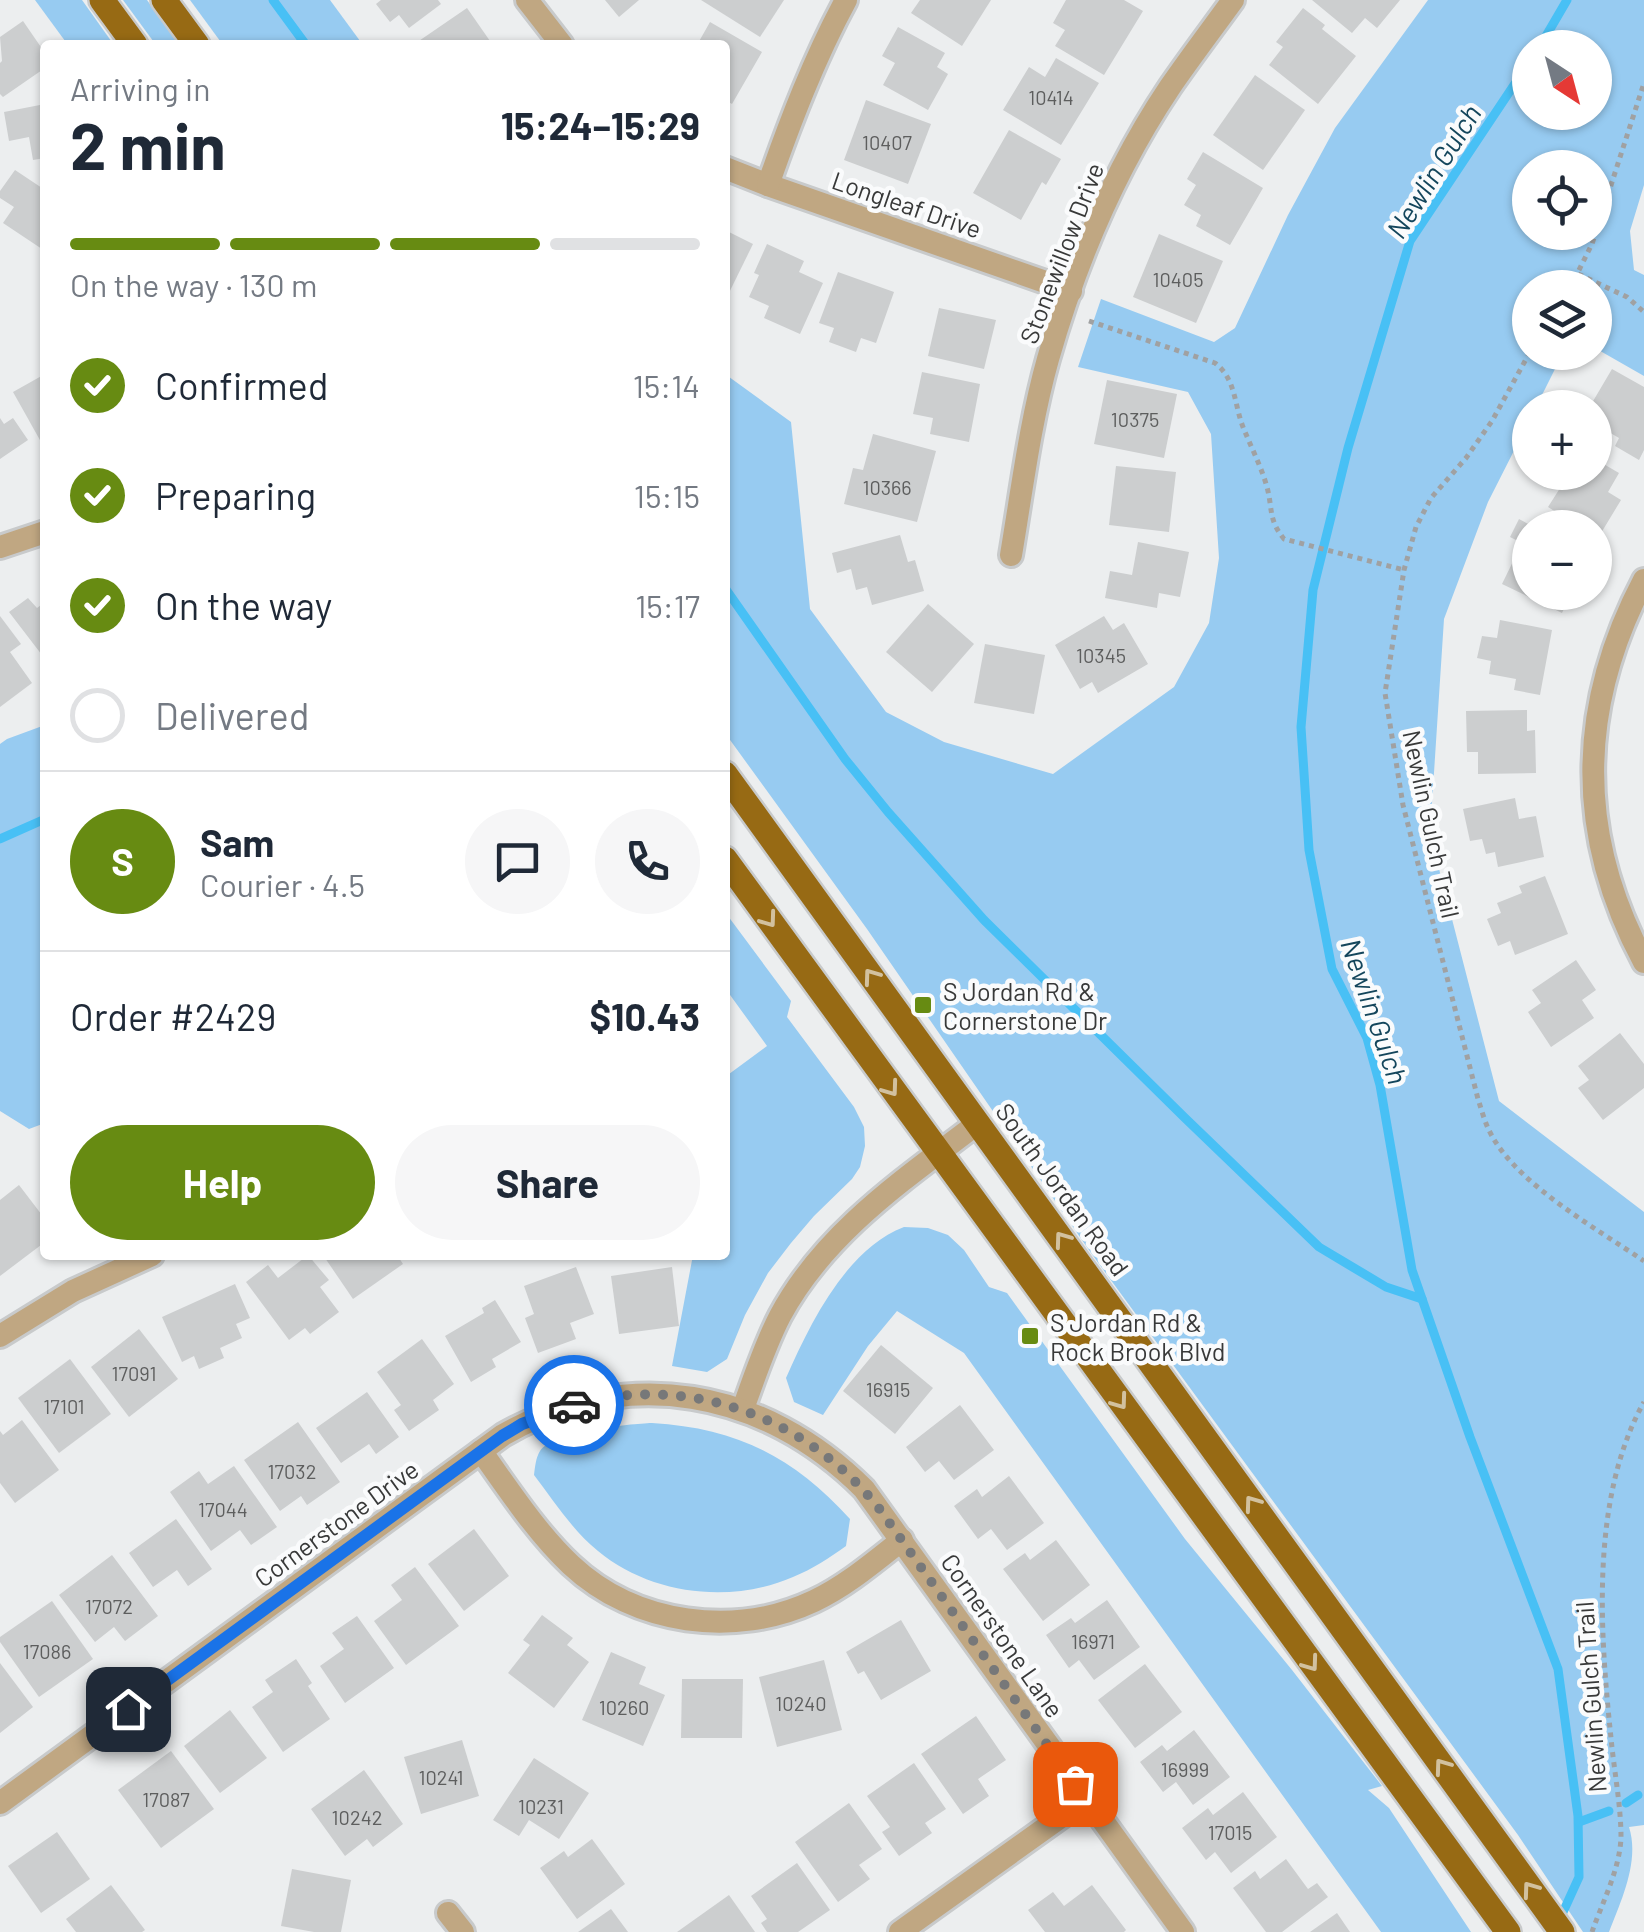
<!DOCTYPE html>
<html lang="en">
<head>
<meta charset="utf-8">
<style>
	:root { --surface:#fff; --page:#f6f6f7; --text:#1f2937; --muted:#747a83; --line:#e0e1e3; --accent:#678b12 }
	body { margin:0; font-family:Barlow,sans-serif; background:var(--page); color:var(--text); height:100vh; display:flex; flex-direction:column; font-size:38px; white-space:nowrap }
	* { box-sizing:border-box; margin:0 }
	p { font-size:32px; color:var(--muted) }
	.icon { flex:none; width:55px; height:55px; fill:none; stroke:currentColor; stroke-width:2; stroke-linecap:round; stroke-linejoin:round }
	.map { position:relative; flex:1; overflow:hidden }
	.panel { position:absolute; left:40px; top:40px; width:690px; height:1220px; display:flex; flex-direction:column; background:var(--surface); border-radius:10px; box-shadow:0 2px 8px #0004 }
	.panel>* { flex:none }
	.needle { width:65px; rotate:144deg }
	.buttons { position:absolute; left:1512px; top:30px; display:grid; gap:20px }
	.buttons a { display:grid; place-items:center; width:100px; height:100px; border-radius:50%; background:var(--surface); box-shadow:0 2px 8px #0004; font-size:50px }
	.pin { position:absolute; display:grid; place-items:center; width:85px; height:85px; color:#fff; margin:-42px; border-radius:20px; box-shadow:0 5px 15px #0006 }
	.courier { position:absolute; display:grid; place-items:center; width:100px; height:100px; margin:-50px; border:8px solid #1a73e8; border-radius:50%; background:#fff; color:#222; box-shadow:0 2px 12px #0007 }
	.head em { font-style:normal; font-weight:700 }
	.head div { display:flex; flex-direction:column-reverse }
	.head { display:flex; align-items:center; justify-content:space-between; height:170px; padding:0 30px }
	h1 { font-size:65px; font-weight:700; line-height:75px }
	.bar { display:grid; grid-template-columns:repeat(4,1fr); gap:15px 10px; align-content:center; height:120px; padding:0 30px }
	.bar i { height:12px; border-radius:8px; background:var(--line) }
	.bar .selected { background:var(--accent) }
	.bar p { grid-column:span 4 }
	.line { display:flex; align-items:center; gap:25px; padding:0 30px; border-top:2px solid var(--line) }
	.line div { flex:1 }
	.round { display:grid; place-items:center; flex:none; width:105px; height:105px; border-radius:52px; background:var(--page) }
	ol { padding:0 30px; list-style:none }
	li { display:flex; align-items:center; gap:30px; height:110px }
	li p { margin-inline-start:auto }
	li .icon { padding:10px; border-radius:50%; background:var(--accent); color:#fff; stroke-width:4 }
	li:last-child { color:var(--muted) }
	li i { width:55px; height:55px; border:5px solid var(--line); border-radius:50% }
	.cta { display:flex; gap:20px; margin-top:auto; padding:20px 30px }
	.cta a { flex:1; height:115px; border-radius:60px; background:var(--accent); color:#fff; font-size:40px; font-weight:700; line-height:115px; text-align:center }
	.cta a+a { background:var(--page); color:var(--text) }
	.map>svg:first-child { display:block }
	.green { fill:#97cbf1; fill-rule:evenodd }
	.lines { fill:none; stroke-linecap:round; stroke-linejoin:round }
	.stream { stroke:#48c0f5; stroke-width:9 }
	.building { fill:#cccecf }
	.street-casing { stroke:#c8cacb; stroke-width:28 }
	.primary-casing { stroke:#c8cacb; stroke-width:30 }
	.path { stroke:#a0a1a2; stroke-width:5; stroke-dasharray:5 5; stroke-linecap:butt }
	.street { stroke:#c0a782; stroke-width:22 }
	.primary { stroke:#976a14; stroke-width:25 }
	.oneway { stroke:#d2c19f }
	.done { stroke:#777879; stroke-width:10; stroke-dasharray:0 18 }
	.route { stroke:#1a73e8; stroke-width:12 }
	.poi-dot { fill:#678b12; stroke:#fafbfc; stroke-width:4 }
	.labels { text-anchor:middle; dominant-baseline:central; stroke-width:9; stroke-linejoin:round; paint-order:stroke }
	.number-label { font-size:20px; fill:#5d5e5e }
	.street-label { font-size:25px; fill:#383939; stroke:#fafbfc }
	.poi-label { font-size:25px; fill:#383939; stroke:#fafbfc; text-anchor:start }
	.water-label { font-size:28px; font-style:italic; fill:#14465c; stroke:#fafbfc }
</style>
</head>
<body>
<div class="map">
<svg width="1644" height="1932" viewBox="0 0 1644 1932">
	<rect width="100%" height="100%" fill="#eceeef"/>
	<g class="green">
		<path d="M35 0H82L114 45H68Z"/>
		<path d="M123 0H147L179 45H156Z"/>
		<path d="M190 0H330L363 45H223Z"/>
		<path d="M1428 0H1644V185L1630 231 1634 270 1644 275V376L1595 348V288H1530V352L1563 353 1536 407 1530 408V419L1488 502 1444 619 1430 834 1499 1101 1644 1212V1825L1629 1827C1640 1861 1621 1901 1609 1932H1583L1518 1835 1091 1253 867 929 725 733V374L791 422 810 609 886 712 944 742 1053 774 1174 687 1209 623 1219 558 1211 434 1188 392 1078 367 1101 299 1214 342 1235 328 1288 215 1335 128ZM1530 48H1595V112H1530ZM1530 168H1595V232H1530Z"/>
		<path d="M45 725V1123L29 1129 0 1111V744L7 739Z"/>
		<path d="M725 912 791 1001 787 1017 854 1107 864 1127 865 1146 860 1167 852 1179 814 1216 791 1243 768 1273 745 1315 727 1359 707 1372 672 1366 693 1255H725V1077L767 1046 725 988Z"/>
		<path d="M904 1227 928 1228 948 1235 964 1250 989 1287 1007 1293 1185 1539 1292 1670 1382 1786 1368 1790 1389 1808 1471 1932H1381L964 1353 897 1311 868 1346 823 1415 794 1402 786 1378C810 1324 846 1249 904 1227Z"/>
		<path d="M652 1423C737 1428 793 1457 850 1519L846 1546C829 1558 813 1569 793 1577 731 1604 651 1595 598 1551 572 1530 554 1501 534 1475 535 1467 536 1457 540 1451 553 1431 629 1424 652 1423Z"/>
	</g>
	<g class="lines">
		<g class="stream">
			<path d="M273 0 306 45"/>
			<path d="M1539 48 1567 0"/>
			<path d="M1530 61 1410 241 1348 448 1313 590 1301 727 1309 850 1332 969 1367 1038 1380 1085 1412 1270 1470 1437 1558 1669 1578 1816 1579 1877 1559 1921"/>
			<path d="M725 588 845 759 888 812 984 920 1185 1118 1319 1247 1386 1287 1422 1299"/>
			<path d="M0 839 45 819"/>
			<path d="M1626 1803 1638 1795"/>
			<path d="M1579 1822 1609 1811"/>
		</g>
	</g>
	<g class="building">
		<path d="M381 0H438L441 4 409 28 399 15 390 22 376 4Z"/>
		<path d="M605 0H639L619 17Z"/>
		<path d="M701 0H784L760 37Z"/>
		<path d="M920 0H991L962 46 911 13Z"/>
		<path d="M1066 0H1124L1143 11 1104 75 1055 46 1065 30 1053 23Z"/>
		<path d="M1312 0H1400L1377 28 1365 18 1352 33Z"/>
		<path d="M467 8 490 41 484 45H413Z"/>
		<path d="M1303 8 1325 25 1322 29 1356 56 1318 104 1269 65 1283 47 1276 42Z"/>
		<path d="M23 21 45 53V68L3 97 0 94V63L2 61 0 37Z"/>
		<path d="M710 22 762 52 732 104 725 100V45H697Z"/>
		<path d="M898 27 945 53 937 67 948 74 928 110 883 85 895 63 882 56Z"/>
		<path d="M1056 58 1099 83 1061 145 1003 110 1029 67 1045 77Z"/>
		<path d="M1255 75 1305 110 1263 170 1213 135Z"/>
		<path d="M866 100 931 124 908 184 844 160Z"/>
		<path d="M45 104V158L33 160 29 137 9 141 4 112Z"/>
		<path d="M1009 130 1061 159 1046 185 1042 182 1021 220 973 193Z"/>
		<path d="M1203 152 1263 188 1230 245 1196 226 1201 215 1184 205 1196 185 1187 179Z"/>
		<path d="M15 170 45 190V244L42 249 3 223 14 207 0 198V191Z"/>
		<path d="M725 230 753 244 725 301Z"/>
		<path d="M1159 234 1223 261 1196 323 1133 297Z"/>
		<path d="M767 244 804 261 799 272 823 283 800 334 764 318 769 306 749 297 759 275 754 273Z"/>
		<path d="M838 272 894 292 876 343 861 338 856 352 829 342 834 328 819 323Z"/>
		<path d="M939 308 996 320 984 369 928 356Z"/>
		<path d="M1612 369 1644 387V450L1639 460 1615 446 1619 438 1595 424V408H1589Z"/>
		<path d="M922 372 980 384 969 442 930 434 933 418 913 414Z"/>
		<path d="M45 374V449L13 392Z"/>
		<path d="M1107 380 1177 394 1164 458 1094 444Z"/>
		<path d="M0 418 4 424 13 418 28 440 0 459Z"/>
		<path d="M873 434 936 451 917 522 844 504 853 468 863 470Z"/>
		<path d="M1595 459 1619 473 1608 492 1621 500 1598 538 1595 536V528H1581L1548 507 1562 485 1549 477 1551 472H1595Z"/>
		<path d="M1116 466 1176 472 1169 532 1109 525Z"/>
		<path d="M1519 519 1530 525V592H1572L1562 613 1502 584 1522 543 1510 537Z"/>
		<path d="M900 535 908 562 915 560 924 591 872 605 867 587 856 590 851 569 837 573 832 553Z"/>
		<path d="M1138 542 1189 552 1180 597 1159 593 1157 608 1105 598 1110 571 1132 575Z"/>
		<path d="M28 598 37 608 45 602V659L9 612Z"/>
		<path d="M928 604 974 644 932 692 886 652Z"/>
		<path d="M0 616 21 644 10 652 32 683 0 707Z"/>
		<path d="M1104 616 1113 630 1124 623 1148 664 1098 693 1092 682 1080 689 1055 645Z"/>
		<path d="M1500 620 1552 630 1540 695 1514 690 1516 679 1489 674 1491 661 1477 658 1482 636 1497 638Z"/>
		<path d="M985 644 1045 655 1034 714 974 703Z"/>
		<path d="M1527 710V731L1535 730 1536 773 1478 774V752H1467L1466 711Z"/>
		<path d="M1515 798 1519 819 1536 816 1544 857 1498 867 1495 852 1486 854 1482 839 1470 841 1463 809Z"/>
		<path d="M1545 876 1568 934 1515 955 1510 941 1498 946 1487 919 1501 913 1497 903 1522 893 1519 886Z"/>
		<path d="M1576 960 1596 990 1582 1000 1594 1018 1551 1047 1528 1012 1541 1003 1532 990Z"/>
		<path d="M1620 1033 1644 1064V1088L1603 1120 1578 1088 1589 1080 1578 1066Z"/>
		<path d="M19 1185 45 1219V1242L0 1276V1200Z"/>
		<path d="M308 1255 329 1280 320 1287 339 1312 310 1334 305 1328 289 1340 246 1282 268 1265 278 1278Z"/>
		<path d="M323 1255H397L403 1264 353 1299Z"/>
		<path d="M576 1267 594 1314 570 1323 576 1339 538 1353 525 1318 534 1314 524 1286Z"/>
		<path d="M672 1267 679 1326 619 1334 611 1276Z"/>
		<path d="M235 1284 250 1318 236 1324 242 1338 220 1348 224 1358 199 1369 194 1356 182 1362 162 1317Z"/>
		<path d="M495 1300 521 1342 492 1359 496 1367 471 1382 445 1336 484 1313 482 1308Z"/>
		<path d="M139 1329 178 1379 129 1417 91 1367Z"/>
		<path d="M422 1339 454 1384 433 1400 439 1410 409 1431 394 1410 401 1405 377 1372Z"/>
		<path d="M881 1345 933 1388 895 1434 843 1391Z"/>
		<path d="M70 1359 111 1414 59 1453 18 1398Z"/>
		<path d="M367 1392 399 1437 376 1454 369 1444 341 1463 316 1428Z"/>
		<path d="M960 1405 994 1450 954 1480 939 1461 925 1472 906 1447Z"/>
		<path d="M22 1420 59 1470 15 1503 0 1483V1431L3 1435Z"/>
		<path d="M298 1422 340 1482 307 1505 301 1496 280 1511 244 1460Z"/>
		<path d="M234 1466 277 1527 251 1545 240 1530 211 1551 170 1492 199 1471 208 1484Z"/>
		<path d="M1009 1476 1044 1523 1007 1550 991 1529 978 1539 954 1506 977 1489 982 1497Z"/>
		<path d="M176 1519 212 1569 188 1586 177 1570 153 1587 129 1553Z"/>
		<path d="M474 1529 509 1576 464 1611 428 1564Z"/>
		<path d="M1056 1540 1090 1585 1043 1621 1003 1569 1025 1553 1030 1560Z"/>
		<path d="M112 1555 158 1616 125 1641 114 1627 95 1642 59 1595Z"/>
		<path d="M415 1567 459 1626 406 1665 374 1621 402 1600 391 1585Z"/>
		<path d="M1107 1600 1140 1647 1094 1680 1079 1660 1069 1668 1046 1635 1071 1618 1075 1623Z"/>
		<path d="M52 1601 93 1659 39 1697 0 1642V1637Z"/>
		<path d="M542 1615 573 1638 567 1645 589 1662 554 1708 508 1673 530 1645 523 1640Z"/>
		<path d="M357 1616 394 1668 345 1703 320 1666 344 1649 332 1633Z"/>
		<path d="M901 1620 931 1671 881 1700 864 1671 858 1674 846 1652Z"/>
		<path d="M611 1652 646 1667 639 1684 665 1695 643 1746 582 1720Z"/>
		<path d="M296 1659 312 1683 308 1686 330 1719 283 1752 252 1707 273 1692 265 1680Z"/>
		<path d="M824 1660 842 1730 777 1747 759 1677Z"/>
		<path d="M0 1663 33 1707 0 1733Z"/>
		<path d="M1145 1664 1182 1712 1135 1748 1098 1700Z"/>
		<path d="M682 1679H743L742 1738H681Z"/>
		<path d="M230 1710 267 1758 220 1793 184 1746Z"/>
		<path d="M976 1716 1006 1760 978 1779 989 1796 963 1814 921 1754Z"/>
		<path d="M1194 1730 1230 1777 1193 1805 1176 1782 1163 1792 1140 1762 1162 1745 1167 1751Z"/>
		<path d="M462 1740 479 1796 421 1814 404 1757Z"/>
		<path d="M171 1751 214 1809 161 1848 118 1790Z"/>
		<path d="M534 1758 589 1793 559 1839 529 1820 519 1836 493 1820Z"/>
		<path d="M914 1763 946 1809 925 1823 932 1833 899 1856 882 1832 890 1827 867 1796Z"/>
		<path d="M364 1770 403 1824 373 1847 367 1839 345 1856 311 1809Z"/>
		<path d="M1243 1792 1277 1837 1231 1873 1215 1852 1206 1860 1182 1828 1208 1808 1213 1815Z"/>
		<path d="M849 1803 882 1849 859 1865 870 1879 838 1902 795 1842Z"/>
		<path d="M57 1832 90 1879 41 1913 8 1866Z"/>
		<path d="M592 1839 625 1884 577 1919 540 1868 564 1851 568 1857Z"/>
		<path d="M1286 1859 1308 1889 1317 1883 1328 1897 1282 1932H1266L1233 1888 1255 1871 1260 1879Z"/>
		<path d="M797 1863 830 1910 798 1932H767L761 1923 767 1919 751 1896Z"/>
		<path d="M292 1869 351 1880 341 1932H314L281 1926Z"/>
		<path d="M111 1885 145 1930 142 1932H76L66 1919Z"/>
		<path d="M1092 1885 1126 1930 1124 1932H1045L1028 1910 1053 1892 1064 1906Z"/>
		<path d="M729 1895 755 1932H677Z"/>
		<path d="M611 1909 628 1932H578Z"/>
		<path d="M1337 1913 1350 1932H1310Z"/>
	</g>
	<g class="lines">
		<defs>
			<g id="street">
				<path d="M527 0 562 45"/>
				<path d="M725 168 768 185 1071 291"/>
				<path d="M768 185C790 122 814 59 846 0"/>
				<path d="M0 547 45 532"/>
				<path d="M1011 555C1022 490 1030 423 1048 359 1075 264 1115 169 1170 87 1190 58 1212 29 1233 0"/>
				<path d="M1644 580C1577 707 1576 836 1644 962"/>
				<path d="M0 1336 73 1291 152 1255"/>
				<path d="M743 1409C754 1378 765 1345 780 1316 825 1232 905 1179 978 1123"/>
				<path d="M481 1451C509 1490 536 1532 571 1565 635 1625 735 1638 814 1601 846 1586 874 1562 902 1540"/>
				<path d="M0 1803 503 1435C627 1364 764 1389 864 1489L1183 1932"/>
				<path d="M448 1913 463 1932"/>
				<path d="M900 1932 1086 1799"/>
			</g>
			<g id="primary">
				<path d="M102 0 135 45"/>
				<path d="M164 0 197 45"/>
				<path d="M725 774 1562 1932"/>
				<path d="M725 859 1508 1932"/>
			</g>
		</defs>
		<use href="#street" class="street-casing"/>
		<use href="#primary" class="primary-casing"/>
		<g class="path">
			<path d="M1578 274 1627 297 1644 312"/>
			<path d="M1570 288 1592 244 1644 83"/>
			<path d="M1089 321 1215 363C1236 379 1234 404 1243 427 1251 447 1261 466 1267 487 1273 510 1268 519 1284 539L1404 570"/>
			<path d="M1530 352 1492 421 1466 458 1431 498 1416 527 1404 570 1385 693 1403 805 1478 1099C1482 1111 1485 1124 1492 1136 1519 1185 1597 1229 1644 1261"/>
			<path d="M1592 1932C1602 1903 1620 1869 1621 1837 1621 1806 1614 1770 1611 1738 1600 1633 1590 1498 1644 1402"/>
		</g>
		<use href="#street" class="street"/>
		<use href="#primary" class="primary"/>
	</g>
	<defs><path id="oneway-chevron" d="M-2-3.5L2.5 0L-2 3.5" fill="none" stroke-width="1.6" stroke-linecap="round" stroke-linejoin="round" transform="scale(2.5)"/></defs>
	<g class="oneway">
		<use href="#oneway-chevron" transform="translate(769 920) rotate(54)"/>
		<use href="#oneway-chevron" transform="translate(871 976) rotate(-126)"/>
		<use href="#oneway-chevron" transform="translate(891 1089) rotate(54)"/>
		<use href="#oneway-chevron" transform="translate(1062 1239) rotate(-126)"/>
		<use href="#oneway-chevron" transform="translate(1120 1402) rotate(54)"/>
		<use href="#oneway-chevron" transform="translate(1252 1503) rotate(-126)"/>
		<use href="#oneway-chevron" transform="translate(1311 1664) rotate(54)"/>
		<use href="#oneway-chevron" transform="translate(1442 1766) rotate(-126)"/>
		<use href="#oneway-chevron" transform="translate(1530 1889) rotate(-126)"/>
	</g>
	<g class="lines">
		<path class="done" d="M574 1405C689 1372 809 1418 881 1511L1075 1784"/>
		<path class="route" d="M128 1709 502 1436 522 1424 574 1405"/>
	</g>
	<g class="poi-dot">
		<rect x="913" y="995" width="20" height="20" rx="5"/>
		<rect x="1020" y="1326" width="20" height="20" rx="5"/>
	</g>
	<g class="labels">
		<g class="number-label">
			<text x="1051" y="97">10414</text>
			<text x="887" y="142">10407</text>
			<text x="1178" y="279">10405</text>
			<text x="1135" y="419">10375</text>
			<text x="887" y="487">10366</text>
			<text x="1101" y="655">10345</text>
			<text x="134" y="1373">17091</text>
			<text x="888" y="1389">16915</text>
			<text x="64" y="1406">17101</text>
			<text x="292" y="1471">17032</text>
			<text x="223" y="1509">17044</text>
			<text x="109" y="1606">17072</text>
			<text x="1093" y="1641">16971</text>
			<text x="47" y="1651">17086</text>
			<text x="801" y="1703">10240</text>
			<text x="624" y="1707">10260</text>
			<text x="1185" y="1769">16999</text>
			<text x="441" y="1777">10241</text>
			<text x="166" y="1799">17087</text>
			<text x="541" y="1806">10231</text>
			<text x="357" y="1817">10242</text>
			<text x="1230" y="1832">17015</text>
		</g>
		<g class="street-label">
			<text transform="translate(907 204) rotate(19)">Longleaf Drive</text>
			<text transform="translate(1061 253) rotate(-69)">Stonewillow Drive</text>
			<text transform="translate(1432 824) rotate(78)">Newlin Gulch Trail</text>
			<text transform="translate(1063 1189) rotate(54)">South Jordan Road</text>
			<text transform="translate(336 1523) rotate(-36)">Cornerstone Drive</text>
			<text transform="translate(1003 1635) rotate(55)">Cornerstone Lane</text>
			<text transform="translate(1590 1697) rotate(-94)">Newlin Gulch Trail</text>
		</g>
		<g class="poi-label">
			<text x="943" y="991">S Jordan Rd &amp;<tspan x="943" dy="29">Cornerstone Dr</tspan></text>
			<text x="1050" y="1322">S Jordan Rd &amp;<tspan x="1050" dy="29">Rock Brook Blvd</tspan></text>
		</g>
		<g class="water-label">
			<text transform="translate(1433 171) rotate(-58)">Newlin Gulch</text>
			<text transform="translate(1375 1011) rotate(71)">Newlin Gulch</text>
		</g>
	</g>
</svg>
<div class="buttons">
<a><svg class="needle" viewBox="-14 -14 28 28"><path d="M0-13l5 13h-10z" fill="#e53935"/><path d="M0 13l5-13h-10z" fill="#747a83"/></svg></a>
<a><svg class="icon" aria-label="locate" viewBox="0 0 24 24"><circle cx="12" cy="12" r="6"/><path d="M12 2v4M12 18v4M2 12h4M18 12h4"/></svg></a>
<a><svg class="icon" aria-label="layers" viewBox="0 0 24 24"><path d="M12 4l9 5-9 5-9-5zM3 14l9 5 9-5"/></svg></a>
<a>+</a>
<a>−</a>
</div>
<div class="pin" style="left:1075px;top:1784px;background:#ea580c"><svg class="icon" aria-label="bag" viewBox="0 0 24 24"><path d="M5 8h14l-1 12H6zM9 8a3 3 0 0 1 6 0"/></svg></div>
<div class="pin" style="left:128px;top:1709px;background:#1f2937"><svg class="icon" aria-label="home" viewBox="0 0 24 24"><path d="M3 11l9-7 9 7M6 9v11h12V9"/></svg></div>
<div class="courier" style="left:574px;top:1405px"><svg class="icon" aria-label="car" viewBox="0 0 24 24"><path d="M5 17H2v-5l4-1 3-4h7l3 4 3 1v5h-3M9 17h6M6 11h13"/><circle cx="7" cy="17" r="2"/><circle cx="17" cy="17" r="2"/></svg></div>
<section class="panel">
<div class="head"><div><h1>2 min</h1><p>Arriving in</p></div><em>15:24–15:29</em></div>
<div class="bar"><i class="selected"></i><i class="selected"></i><i class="selected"></i><i></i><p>On the way · 130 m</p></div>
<ol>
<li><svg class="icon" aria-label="check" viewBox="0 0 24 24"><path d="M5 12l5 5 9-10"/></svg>Confirmed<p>15:14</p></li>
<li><svg class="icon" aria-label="check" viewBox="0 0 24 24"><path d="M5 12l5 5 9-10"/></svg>Preparing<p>15:15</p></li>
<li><svg class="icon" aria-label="check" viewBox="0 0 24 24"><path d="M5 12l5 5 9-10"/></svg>On the way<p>15:17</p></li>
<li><i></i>Delivered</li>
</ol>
<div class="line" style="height:180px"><b class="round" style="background:var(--accent);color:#fff">S</b><div><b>Sam</b><p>Courier · 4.5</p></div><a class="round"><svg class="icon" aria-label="chat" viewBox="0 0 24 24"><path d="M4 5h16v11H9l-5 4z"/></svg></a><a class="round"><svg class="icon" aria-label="phone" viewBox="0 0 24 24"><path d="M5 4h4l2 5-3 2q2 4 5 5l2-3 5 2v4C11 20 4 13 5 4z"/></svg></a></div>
<div class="line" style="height:130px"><div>Order #2429</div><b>$10.43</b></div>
<div class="cta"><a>Help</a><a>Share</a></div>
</section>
</div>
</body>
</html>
